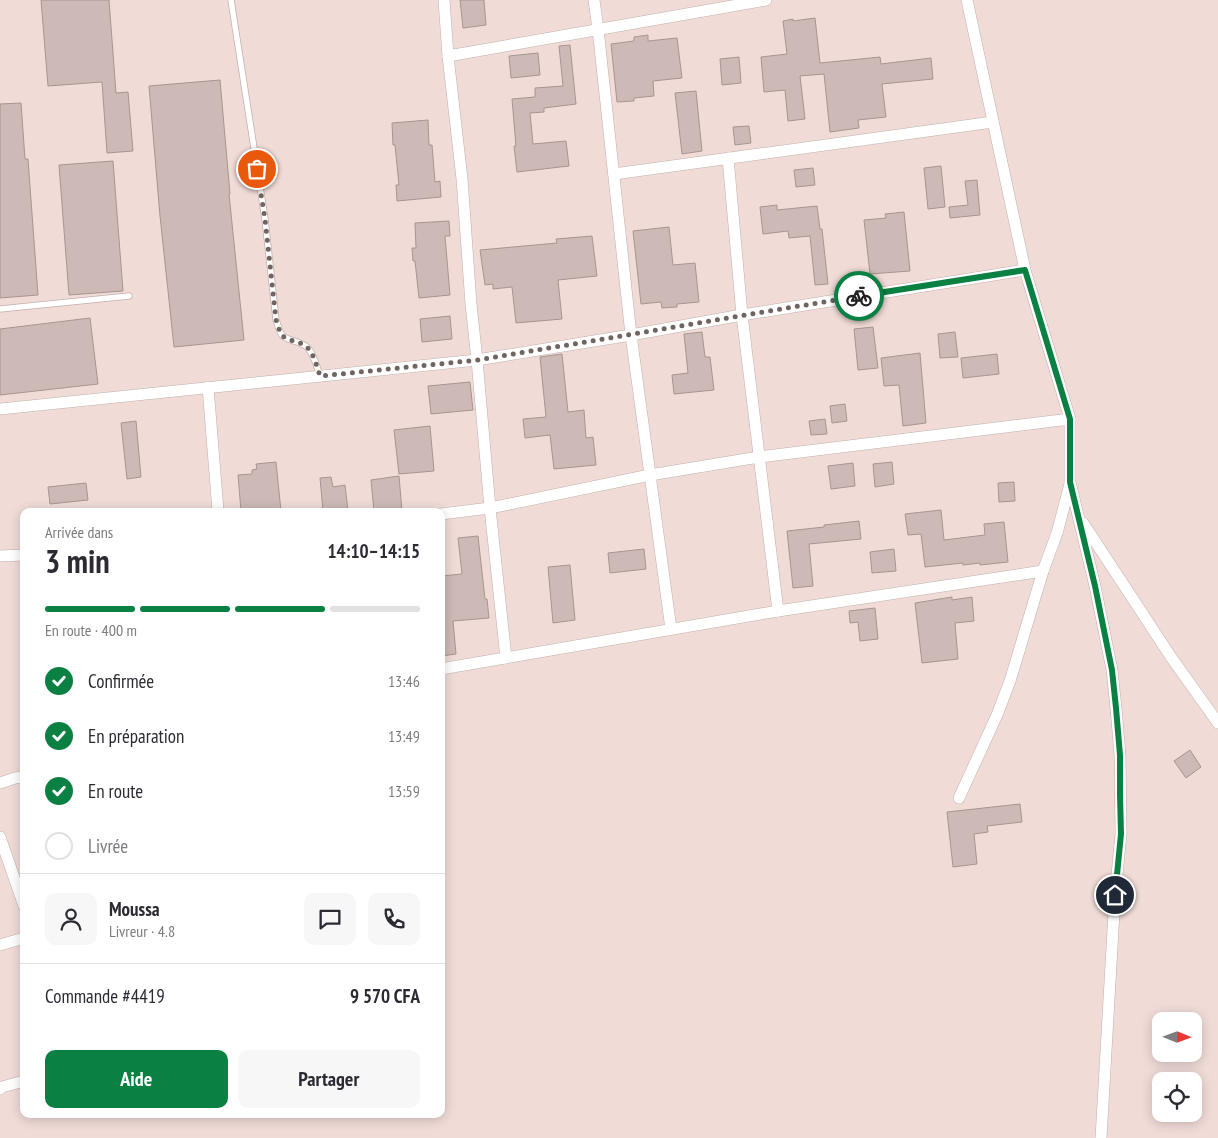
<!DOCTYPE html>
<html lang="fr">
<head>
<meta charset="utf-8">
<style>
	:root { --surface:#fff; --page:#f7f7f7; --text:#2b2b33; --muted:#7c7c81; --line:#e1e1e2; --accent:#0b8043 }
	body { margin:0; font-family:"PT Sans Narrow",sans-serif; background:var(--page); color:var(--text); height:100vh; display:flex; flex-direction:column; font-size:19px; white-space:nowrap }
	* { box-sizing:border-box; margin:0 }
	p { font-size:16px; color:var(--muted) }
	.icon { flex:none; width:28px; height:28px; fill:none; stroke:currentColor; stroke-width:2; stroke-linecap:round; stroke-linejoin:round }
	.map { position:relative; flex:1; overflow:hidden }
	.panel { position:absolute; left:20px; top:508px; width:425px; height:610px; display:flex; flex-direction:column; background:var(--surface); border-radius:10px; box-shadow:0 2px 12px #0003 }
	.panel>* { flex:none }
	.needle { width:32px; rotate:91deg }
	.controls { position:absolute; left:1152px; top:1012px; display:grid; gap:10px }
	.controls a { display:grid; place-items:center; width:50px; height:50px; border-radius:10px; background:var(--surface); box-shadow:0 2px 12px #0003; font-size:25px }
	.pin { position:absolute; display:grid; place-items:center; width:42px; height:42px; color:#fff; margin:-21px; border:2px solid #fff; border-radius:50%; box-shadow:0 1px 5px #0007 }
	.courier { position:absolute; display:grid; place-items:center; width:50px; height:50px; margin:-25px; border:4px solid #0b8043; border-radius:50%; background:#fff; color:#222; box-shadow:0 1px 6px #0007 }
	.overview em { font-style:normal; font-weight:700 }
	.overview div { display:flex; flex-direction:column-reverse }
	.overview { display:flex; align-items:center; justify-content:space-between; height:85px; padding:0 25px }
	h1 { font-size:32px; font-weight:700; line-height:38px }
	.bar { display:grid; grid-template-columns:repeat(4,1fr); gap:8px 5px; align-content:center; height:60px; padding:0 25px }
	.bar i { height:6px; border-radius:4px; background:var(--line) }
	.bar .selected { background:var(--accent) }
	.bar p { grid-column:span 4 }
	.line { display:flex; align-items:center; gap:12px; padding:0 25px; border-top:1px solid var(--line) }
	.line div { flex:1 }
	.round { display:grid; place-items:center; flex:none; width:52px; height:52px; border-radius:10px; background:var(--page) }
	ol { padding:0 25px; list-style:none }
	li { display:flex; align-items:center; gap:15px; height:55px }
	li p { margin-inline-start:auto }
	li .icon { padding:5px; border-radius:50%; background:var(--accent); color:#fff; stroke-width:4 }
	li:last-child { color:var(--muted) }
	li i { width:28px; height:28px; border:2px solid var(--line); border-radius:50% }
	.action { display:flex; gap:10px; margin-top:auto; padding:10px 25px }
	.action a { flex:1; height:58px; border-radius:10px; background:var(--accent); color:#fff; font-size:20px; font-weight:700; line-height:58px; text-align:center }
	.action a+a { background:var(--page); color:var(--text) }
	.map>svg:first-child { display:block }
	.building { fill:#cdb9b5; stroke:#a89591 }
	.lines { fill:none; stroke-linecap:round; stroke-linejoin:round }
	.service-casing { stroke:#c2afab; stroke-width:7 }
	.minor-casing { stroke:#c2afab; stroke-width:12 }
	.service { stroke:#fff; stroke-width:5.5 }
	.minor { stroke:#fff; stroke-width:11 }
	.done { stroke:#706461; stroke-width:5; stroke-dasharray:0 9 }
	.route { stroke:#0b8043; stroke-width:6 }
</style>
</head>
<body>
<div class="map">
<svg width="1218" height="1138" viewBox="0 0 1218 1138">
	<rect width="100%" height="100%" fill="#f0dbd7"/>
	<g class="building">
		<path d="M41 0H109L116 93 128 92 133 151 107 153 102 82 48 86Z"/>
		<path d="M460 0H484L486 25 463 28Z"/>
		<path d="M815 18 820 63 880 57 881 64 931 58 933 79 882 84 886 117 858 120 859 128 830 132 824 74 800 76 805 119 788 121 785 90 764 92 761 57 787 54 783 21 793 19V21Z"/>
		<path d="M648 35V41L677 38 682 78 653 81 654 96 634 98V101L617 102 611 44 634 41V37Z"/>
		<path d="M570 45 576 104 544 108V112L530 113 533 144 566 141 569 166 517 172 514 146H516L512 99 535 97V88L563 86 559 46Z"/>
		<path d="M538 53 540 75 511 78 509 56Z"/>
		<path d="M739 57 741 83 722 85 720 59Z"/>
		<path d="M220 80 230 194H229L244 340 174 347 160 216 149 86Z"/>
		<path d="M696 91 702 151 682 154 675 93Z"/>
		<path d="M21 103 25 159H28L38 295 0 298V104Z"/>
		<path d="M428 120 429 145H432L435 182 440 181 441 197 397 201 396 185H399L395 145H393L392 123Z"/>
		<path d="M749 126 751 143 735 145 733 127Z"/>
		<path d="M113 161 123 291 69 295 59 165Z"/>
		<path d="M941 166 945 207 928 209 924 168Z"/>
		<path d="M813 168 815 185 796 187 794 170Z"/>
		<path d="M977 180 980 215 950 218 949 207 968 205 965 181Z"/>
		<path d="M777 205V210L817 206 820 229H822L828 284 815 285 810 236 789 238 788 231 763 234 760 207Z"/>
		<path d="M904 212 910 271 870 274 864 220 886 218 885 214Z"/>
		<path d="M449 221 450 236H445L450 295 419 298 415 261H413L412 248H416L415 223Z"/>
		<path d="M669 227 673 265 695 263 699 302 677 304V307L662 308 661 302 641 304 633 231Z"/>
		<path d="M592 236 597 276 558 280 562 319 516 323 512 287 493 289V284L485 285 480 250 557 243 556 239Z"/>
		<path d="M450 316 452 339 422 342 420 319Z"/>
		<path d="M90 318 98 384 0 395V329Z"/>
		<path d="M873 327 878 368 858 370 854 329Z"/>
		<path d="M702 332 705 357H710L714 390 674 394 672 375 688 373 684 334Z"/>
		<path d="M955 332 958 357 940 358 938 334Z"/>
		<path d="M920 353 926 423 903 426 899 385 884 386 881 358Z"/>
		<path d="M562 354 568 412 584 410 586 438 593 437 596 465 554 469 550 435 525 438 523 419 546 417 540 357Z"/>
		<path d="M997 354 999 374 963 378 961 358Z"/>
		<path d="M470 382 473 410 431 414 428 386Z"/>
		<path d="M845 404 847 421 832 423 830 406Z"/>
		<path d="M825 419 827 434 811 435 809 421Z"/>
		<path d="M136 421 141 477 127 479 121 423Z"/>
		<path d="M430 426 434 471 399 474 394 430Z"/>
		<path d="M276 462 281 511H241L238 475 252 474V470L257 469 256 464Z"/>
		<path d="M892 462 894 484 875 487 873 464Z"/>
		<path d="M853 463 855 486 831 489 828 466Z"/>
		<path d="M399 476 402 511H374L371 480Z"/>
		<path d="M331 477 333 487 345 485 348 511H323L320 478Z"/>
		<path d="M1014 482 1015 501 999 502 998 483Z"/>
		<path d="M86 483 88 500 50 504 48 487Z"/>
		<path d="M941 510 944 540 985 535 984 524 1004 522 1008 562 980 565V563L963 565V563L925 567 921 534 908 535 905 514Z"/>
		<path d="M859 521 861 539 809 544 813 586 793 588 787 531 824 527V525Z"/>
		<path d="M478 536 485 599H487L489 618 453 621 456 654 441 656V576L462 574 458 538Z"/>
		<path d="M644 549 646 569 610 573 608 553Z"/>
		<path d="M894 549 896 571 872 573 870 552Z"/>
		<path d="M570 565 575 620 553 623 548 567Z"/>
		<path d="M952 597V600L972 597 974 621 955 623 958 659 922 663 915 603Z"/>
		<path d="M875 608 878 639 860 641 858 622 850 623 849 611Z"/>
		<path d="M1190 750 1201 767 1186 778 1174 761Z"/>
		<path d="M1020 804 1022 822 987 826 988 832 974 834 977 864 953 867 947 812Z"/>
	</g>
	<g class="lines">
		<defs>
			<g id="service">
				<path d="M231 0 265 219 276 320C278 324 279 332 282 335 287 341 300 341 307 347 314 354 317 367 320 376"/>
				<path d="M0 309 129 296"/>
			</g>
			<g id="minor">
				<path d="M444 0 448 56 462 179 471 304 477 360 490 508 506 658"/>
				<path d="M594 0 598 29 631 335 671 629"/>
				<path d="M967 0 1025 270 1070 419V482L1095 586 1112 670 1116 708 1120 755 1121 834 1115 895 1101 1138"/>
				<path d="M448 56 766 0"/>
				<path d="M728 158 742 315 778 611"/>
				<path d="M614 174 993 122"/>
				<path d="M208 387 218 511"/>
				<path d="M0 409 477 360 631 335 742 315 1025 270"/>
				<path d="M441 514 490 508 650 475 759 457 1070 419"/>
				<path d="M1083 523 1171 657 1218 723"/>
				<path d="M0 556 24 555"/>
				<path d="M441 669 778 611 1043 571"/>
				<path d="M0 783 15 778 24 777"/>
				<path d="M959 798 997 715 1010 681 1043 571 1057 533 1070 484"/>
				<path d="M0 837 24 906"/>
				<path d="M0 945 24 938"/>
				<path d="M0 1089 2 1087 24 1081"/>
			</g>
		</defs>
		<use href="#service" class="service-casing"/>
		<use href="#minor" class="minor-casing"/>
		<use href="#service" class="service"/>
		<use href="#minor" class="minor"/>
	</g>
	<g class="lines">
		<path class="done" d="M257 169 265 219 276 320C278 324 279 332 282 335 287 341 300 341 307 347 314 354 317 367 320 376L478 360 859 296"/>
		<path class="route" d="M859 296 1025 270 1070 419V482L1095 586 1112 670 1116 708 1120 755V794L1121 834 1115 895"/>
	</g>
</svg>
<div class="controls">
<a><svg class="needle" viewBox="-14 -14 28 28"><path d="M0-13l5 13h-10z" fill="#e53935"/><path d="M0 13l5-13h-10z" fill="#7c7c81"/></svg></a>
<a><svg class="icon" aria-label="locate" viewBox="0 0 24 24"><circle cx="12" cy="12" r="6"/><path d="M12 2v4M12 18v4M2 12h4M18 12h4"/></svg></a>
</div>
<div class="pin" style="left:257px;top:169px;background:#ea580c"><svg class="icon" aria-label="bag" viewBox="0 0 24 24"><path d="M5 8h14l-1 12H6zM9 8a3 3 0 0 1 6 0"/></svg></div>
<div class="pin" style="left:1115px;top:895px;background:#1f2937"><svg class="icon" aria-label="home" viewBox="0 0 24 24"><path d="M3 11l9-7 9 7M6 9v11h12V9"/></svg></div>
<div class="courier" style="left:859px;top:296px"><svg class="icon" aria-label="bike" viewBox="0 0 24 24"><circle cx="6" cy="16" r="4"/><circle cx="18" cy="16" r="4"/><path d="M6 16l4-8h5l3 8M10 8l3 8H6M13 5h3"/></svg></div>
<section class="panel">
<div class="overview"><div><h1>3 min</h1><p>Arrivée dans</p></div><em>14:10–14:15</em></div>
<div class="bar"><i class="selected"></i><i class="selected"></i><i class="selected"></i><i></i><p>En route · 400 m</p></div>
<ol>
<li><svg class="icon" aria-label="check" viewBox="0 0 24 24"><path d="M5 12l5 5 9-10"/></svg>Confirmée<p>13:46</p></li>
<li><svg class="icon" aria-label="check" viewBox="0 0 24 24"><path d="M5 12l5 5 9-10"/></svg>En préparation<p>13:49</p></li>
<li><svg class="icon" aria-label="check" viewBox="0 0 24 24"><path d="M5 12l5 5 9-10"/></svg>En route<p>13:59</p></li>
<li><i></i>Livrée</li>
</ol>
<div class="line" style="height:90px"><a class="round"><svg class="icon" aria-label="person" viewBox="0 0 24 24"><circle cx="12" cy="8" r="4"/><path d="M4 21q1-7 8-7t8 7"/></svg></a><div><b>Moussa</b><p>Livreur · 4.8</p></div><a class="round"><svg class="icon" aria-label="chat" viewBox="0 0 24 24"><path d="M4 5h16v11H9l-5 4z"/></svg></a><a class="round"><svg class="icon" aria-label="phone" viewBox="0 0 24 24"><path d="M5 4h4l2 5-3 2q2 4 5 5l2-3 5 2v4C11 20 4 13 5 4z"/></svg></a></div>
<div class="line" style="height:65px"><div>Commande #4419</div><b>9 570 CFA</b></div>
<div class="action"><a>Aide</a><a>Partager</a></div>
</section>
</div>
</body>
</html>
